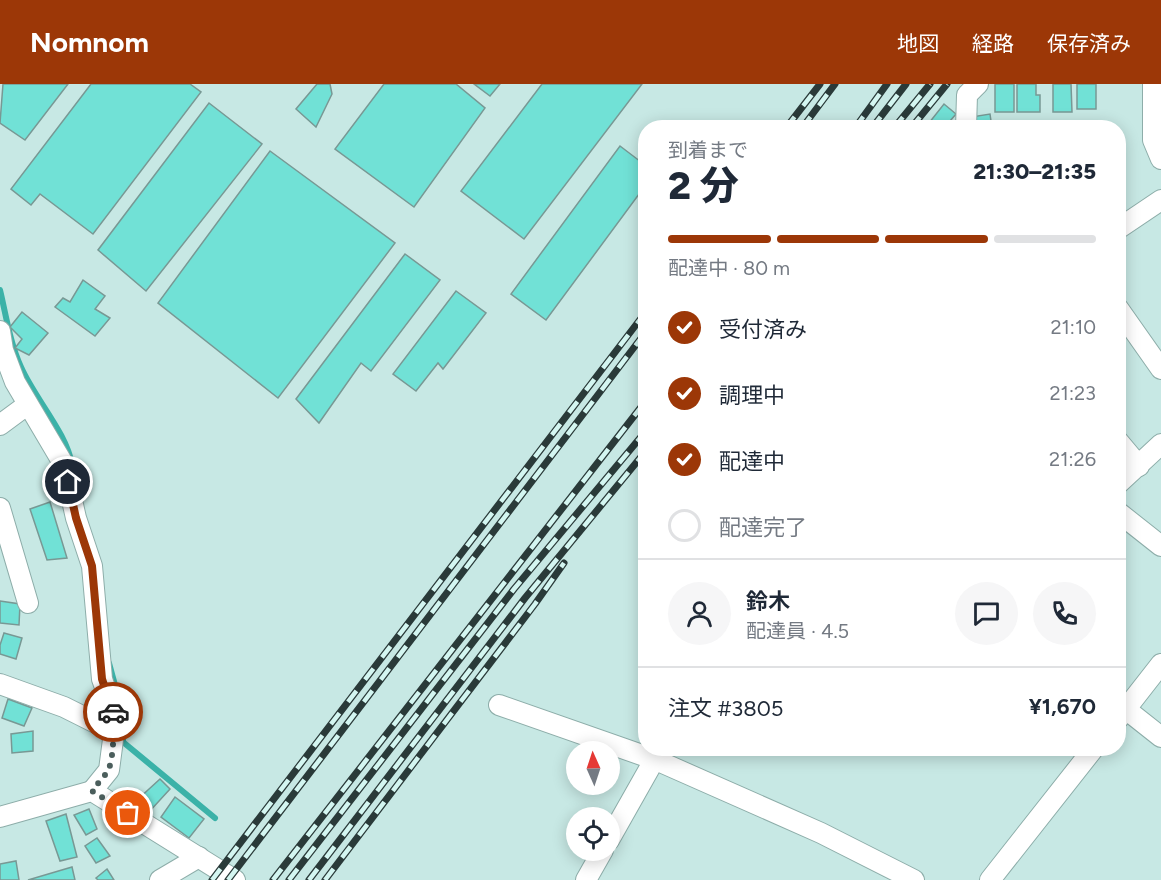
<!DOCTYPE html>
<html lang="ja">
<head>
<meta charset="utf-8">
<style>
	:root { --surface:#fff; --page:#f6f6f7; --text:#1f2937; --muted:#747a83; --line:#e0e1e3; --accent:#9c3707 }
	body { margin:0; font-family:Figtree,"Noto Sans JP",sans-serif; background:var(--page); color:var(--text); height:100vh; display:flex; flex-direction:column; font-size:22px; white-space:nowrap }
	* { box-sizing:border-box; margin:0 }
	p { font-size:20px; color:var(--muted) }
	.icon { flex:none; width:33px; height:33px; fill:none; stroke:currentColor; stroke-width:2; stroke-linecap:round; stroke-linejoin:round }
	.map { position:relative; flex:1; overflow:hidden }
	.sheet { position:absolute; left:638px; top:36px; width:488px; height:636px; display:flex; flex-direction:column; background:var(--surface); border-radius:24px; box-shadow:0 3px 15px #0003 }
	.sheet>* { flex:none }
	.needle { width:39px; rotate:357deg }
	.tools { position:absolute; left:566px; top:657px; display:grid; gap:12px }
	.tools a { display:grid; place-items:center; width:54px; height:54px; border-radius:50%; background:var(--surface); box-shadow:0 3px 15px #0003; font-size:30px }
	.pin { position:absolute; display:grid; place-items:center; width:51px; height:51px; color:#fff; margin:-26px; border:3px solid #fff; border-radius:50%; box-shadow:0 2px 6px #0007 }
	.courier { position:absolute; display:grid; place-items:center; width:60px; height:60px; margin:-30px; border:4px solid #9c3707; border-radius:50%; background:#fff; color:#222; box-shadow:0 2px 8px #0007 }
	.overview em { font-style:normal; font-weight:800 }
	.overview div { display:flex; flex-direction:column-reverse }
	.overview { display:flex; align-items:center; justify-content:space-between; height:102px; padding:0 30px }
	h1 { font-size:39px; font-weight:800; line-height:45px }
	.bar { display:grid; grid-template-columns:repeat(4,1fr); gap:9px 6px; align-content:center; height:72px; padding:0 30px }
	.bar i { height:8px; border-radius:4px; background:var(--line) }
	.bar .on { background:var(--accent) }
	.bar p { grid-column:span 4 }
	.line { display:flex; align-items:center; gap:15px; padding:0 30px; border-top:2px solid var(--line) }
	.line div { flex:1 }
	.round { display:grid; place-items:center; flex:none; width:63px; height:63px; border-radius:32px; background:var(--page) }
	ol { padding:0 30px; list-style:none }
	li { display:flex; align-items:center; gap:18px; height:66px }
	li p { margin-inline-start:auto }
	li .icon { padding:6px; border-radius:50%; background:var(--accent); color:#fff; stroke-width:4 }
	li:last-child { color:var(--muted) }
	li i { width:33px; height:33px; border:3px solid var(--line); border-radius:50% }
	header { display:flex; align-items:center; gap:36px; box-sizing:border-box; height:84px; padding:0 30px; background:var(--accent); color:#fff }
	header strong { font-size:28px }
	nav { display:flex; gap:33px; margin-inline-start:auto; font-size:21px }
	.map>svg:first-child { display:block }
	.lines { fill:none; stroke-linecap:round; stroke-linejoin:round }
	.stream { stroke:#3bb2a8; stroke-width:6 }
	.building { fill:#71e1d6; stroke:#789894; stroke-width:1.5 }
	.minor-casing { stroke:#8dada9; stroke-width:22 }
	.minor { stroke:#fff; stroke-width:20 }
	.rail-casing { stroke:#2a3a39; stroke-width:7 }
	.rail { stroke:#d4f6f1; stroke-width:4.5; stroke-dasharray:14; stroke-linecap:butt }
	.done { stroke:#4b5e5c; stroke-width:6; stroke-dasharray:0 10.8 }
	.route { stroke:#9c3707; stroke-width:8 }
</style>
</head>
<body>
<header>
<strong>Nomnom</strong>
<nav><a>地図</a><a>経路</a><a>保存済み</a></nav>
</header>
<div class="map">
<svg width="1161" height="796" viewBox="0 0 1161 796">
	<rect width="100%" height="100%" fill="#c7e8e4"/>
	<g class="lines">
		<g class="stream">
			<path d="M0 206C6 231 10 259 21 283 35 315 67 349 72 381"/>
			<path d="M109 579 118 612"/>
			<path d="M123 646V658L215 734"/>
		</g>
	</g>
	<g class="building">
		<path d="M3 0H68L25 56 0 39Z"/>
		<path d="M91 0H190L201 8 93 150 40 110 31 121 11 105Z"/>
		<path d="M317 0H330L332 10 316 43 296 25Z"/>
		<path d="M384 0H456L485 24 414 123 335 65Z"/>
		<path d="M474 0H500L490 12Z"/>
		<path d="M542 0H642L524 155 461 107Z"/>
		<rect x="995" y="0" width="19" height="28"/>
		<path d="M1017 0H1036V11H1040V28H1017Z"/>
		<path d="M1053 0H1071L1072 28H1053Z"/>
		<rect x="1077" y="0" width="19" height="25"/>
		<path d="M209 19 262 60 146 207 98 166Z"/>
		<path d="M944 20 956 30 944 44H925Z"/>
		<path d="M990 30 992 44H973L971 33Z"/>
		<path d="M620 62 645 81V102L546 236 511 210Z"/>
		<path d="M270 67 395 159 278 314 158 219Z"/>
		<path d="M405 170 440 196 371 287 361 279 319 339 296 315Z"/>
		<path d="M83 196 105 212 95 225 110 234 95 252 55 223 63 214 70 218Z"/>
		<path d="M456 207 486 229 443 285 438 279 416 307 393 290Z"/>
		<path d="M22 228 48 249 29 271 15 264 22 255 10 243Z"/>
		<path d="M50 418 67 474 47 476 30 425Z"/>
		<path d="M0 517 20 520 19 541 0 539Z"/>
		<path d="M4 549 22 554 16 575 0 570V561Z"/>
		<path d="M8 615 32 624 24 642 2 634Z"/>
		<path d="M33 647V667L12 669 11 650Z"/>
		<path d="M160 695 170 705 149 728 137 716Z"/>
		<path d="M175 713 204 735 189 754 161 733Z"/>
		<path d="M89 725 97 745 86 751 74 731Z"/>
		<path d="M66 730 77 773 60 777 46 737Z"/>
		<path d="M97 754 110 772 96 779 85 762Z"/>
		<path d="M16 777 19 796H0V780Z"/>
		<path d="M72 783 75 796H28Z"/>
		<path d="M107 785 114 796H98L96 794Z"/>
	</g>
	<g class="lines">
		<defs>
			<g id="minor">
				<path d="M1153 0V56L1161 75"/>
				<path d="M966 44 967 11 978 0"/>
				<path d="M1118 145 1161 116"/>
				<path d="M1118 224 1161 285"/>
				<path d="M0 247 3 266 15 298 64 381 76 434 92 482 102 595 112 623 114 648 109 686 92 707"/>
				<path d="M0 341 27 321"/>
				<path d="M1118 357 1139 382"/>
				<path d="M1118 400 1161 360"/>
				<path d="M0 424 28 519"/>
				<path d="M1118 428 1161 462"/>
				<path d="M0 600 64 623 114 648"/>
				<path d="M1118 619 1161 653"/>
				<path d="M499 621 656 676 821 749 914 796"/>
				<path d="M1118 635 1161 580"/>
				<path d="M0 733 92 707 235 796"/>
				<path d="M609 756 661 664"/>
				<path d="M160 796 199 773"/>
				<path d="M586 796 603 766"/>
				<path d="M990 796 1094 664"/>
			</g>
		</defs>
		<use href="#minor" class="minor-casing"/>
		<use href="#minor" class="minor"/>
		<defs>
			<g id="rail">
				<path d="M786 44 820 0"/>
				<path d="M802 44 835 0"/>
				<path d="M855 44 887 0"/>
				<path d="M872 44 906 0"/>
				<path d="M894 44 930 0"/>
				<path d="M911 44 947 0"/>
				<path d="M212 796 645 229"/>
				<path d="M228 796 645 249"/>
				<path d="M273 796 645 318"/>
				<path d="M289 796 514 505 645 348"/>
				<path d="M309 796 525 514 645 368"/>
				<path d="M325 796 535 520 564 479"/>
			</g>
		</defs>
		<use href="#rail" class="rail-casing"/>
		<use href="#rail" class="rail"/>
	</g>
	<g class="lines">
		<path class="done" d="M113 628V666L109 686 92 707 128 729"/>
		<path class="route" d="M68 398 76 434 92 482 102 595 113 628"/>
	</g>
</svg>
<div class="tools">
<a><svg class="needle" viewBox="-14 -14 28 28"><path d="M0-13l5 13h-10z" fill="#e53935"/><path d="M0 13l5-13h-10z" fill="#747a83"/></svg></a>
<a><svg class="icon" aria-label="locate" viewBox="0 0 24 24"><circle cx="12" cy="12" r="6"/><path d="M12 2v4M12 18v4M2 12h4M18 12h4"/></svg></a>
</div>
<div class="pin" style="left:128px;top:729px;background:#ea580c"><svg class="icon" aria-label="bag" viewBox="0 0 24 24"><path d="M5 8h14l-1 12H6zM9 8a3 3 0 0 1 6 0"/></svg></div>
<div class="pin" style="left:68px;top:398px;background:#1f2937"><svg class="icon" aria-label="home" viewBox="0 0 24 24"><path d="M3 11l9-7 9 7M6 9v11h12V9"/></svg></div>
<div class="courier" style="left:113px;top:628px"><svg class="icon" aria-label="car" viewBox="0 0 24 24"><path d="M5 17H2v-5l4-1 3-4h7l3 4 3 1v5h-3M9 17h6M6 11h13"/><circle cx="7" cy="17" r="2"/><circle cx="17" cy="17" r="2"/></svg></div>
<section class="sheet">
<div class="overview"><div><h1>2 分</h1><p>到着まで</p></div><em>21:30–21:35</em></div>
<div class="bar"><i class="on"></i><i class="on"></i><i class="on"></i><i></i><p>配達中 · 80 m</p></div>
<ol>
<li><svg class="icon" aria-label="check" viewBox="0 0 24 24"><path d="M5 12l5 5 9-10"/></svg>受付済み<p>21:10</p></li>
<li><svg class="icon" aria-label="check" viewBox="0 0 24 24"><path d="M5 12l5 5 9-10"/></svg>調理中<p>21:23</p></li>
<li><svg class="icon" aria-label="check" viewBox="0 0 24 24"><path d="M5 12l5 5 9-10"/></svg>配達中<p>21:26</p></li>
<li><i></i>配達完了</li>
</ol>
<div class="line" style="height:108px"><a class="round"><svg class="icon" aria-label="person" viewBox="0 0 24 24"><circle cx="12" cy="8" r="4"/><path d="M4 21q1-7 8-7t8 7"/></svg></a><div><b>鈴木</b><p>配達員 · 4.5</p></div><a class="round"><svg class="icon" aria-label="chat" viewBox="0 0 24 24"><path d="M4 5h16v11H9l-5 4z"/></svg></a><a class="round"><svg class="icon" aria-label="phone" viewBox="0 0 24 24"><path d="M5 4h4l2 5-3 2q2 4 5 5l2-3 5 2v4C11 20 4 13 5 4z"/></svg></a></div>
<div class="line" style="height:78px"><div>注文 #3805</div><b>¥1,670</b></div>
</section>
</div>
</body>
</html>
